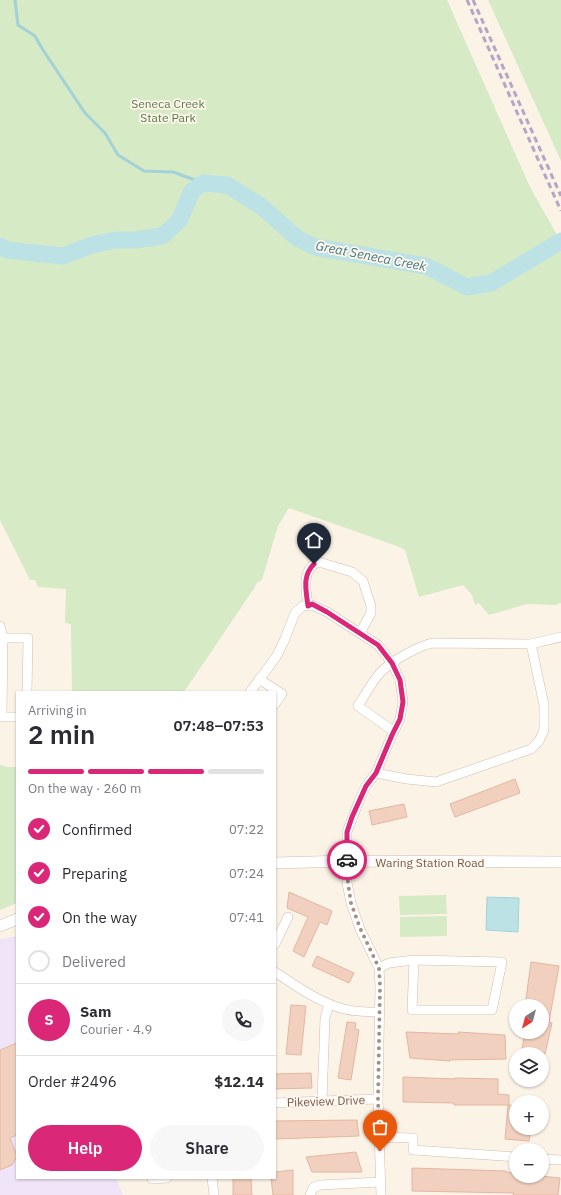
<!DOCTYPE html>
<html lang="en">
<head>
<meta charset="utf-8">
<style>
	:root { --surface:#fff; --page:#f7f7f7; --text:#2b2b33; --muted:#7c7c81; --line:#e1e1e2; --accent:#db2777 }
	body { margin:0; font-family:"IBM Plex Sans",sans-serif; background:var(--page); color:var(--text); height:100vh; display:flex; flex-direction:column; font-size:15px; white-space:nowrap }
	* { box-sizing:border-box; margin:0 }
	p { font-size:13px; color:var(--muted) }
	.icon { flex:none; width:22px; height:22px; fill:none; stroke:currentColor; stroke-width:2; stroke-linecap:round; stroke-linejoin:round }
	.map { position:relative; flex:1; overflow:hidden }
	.drawer { position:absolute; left:16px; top:691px; width:260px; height:488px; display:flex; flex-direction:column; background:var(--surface); border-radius:0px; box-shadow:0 1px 3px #0004 }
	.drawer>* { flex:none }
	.needle { width:26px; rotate:216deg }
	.buttons { position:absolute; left:509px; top:999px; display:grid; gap:8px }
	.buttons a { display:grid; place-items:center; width:40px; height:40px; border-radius:50%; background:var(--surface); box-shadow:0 1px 3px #0004; font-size:20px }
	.pin { position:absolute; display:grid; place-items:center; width:34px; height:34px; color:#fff; margin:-41px -17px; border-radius:50% 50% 50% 0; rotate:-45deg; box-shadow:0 0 4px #0007 }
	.pin .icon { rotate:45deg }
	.courier { position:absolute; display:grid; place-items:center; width:40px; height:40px; margin:-20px; border:3px solid #db2777; border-radius:50%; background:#fff; color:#222; box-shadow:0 1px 5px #0007 }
	.headline em { font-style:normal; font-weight:600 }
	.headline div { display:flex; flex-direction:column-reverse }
	.headline { display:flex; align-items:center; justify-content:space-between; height:68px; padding:0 12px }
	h1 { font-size:26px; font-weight:600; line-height:30px }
	.bar { display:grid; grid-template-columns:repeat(4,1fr); gap:6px 4px; align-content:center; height:48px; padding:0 12px }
	.bar i { height:5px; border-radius:3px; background:var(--line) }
	.bar .active { background:var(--accent) }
	.bar p { grid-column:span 4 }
	.line { display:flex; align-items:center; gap:10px; padding:0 12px; border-top:1px solid var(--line) }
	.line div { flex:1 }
	.round { display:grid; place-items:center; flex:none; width:42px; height:42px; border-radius:21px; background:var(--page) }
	ol { padding:0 12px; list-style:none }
	li { display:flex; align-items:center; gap:12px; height:44px }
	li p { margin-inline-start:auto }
	li .icon { padding:4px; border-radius:50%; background:var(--accent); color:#fff; stroke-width:4 }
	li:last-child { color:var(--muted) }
	li i { width:22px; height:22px; border:2px solid var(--line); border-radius:50% }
	.button { display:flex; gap:8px; margin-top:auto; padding:8px 12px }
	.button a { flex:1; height:46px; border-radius:24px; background:var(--accent); color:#fff; font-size:16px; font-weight:600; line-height:46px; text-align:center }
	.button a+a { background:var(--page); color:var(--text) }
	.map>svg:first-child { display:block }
	.education { fill:#f0e4f9 }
	.green { fill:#d6eac6 }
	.water { fill:#bce2e6; stroke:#a2d2d8 }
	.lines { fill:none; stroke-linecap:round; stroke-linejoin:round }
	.stream { stroke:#a2d2d8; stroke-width:3 }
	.river { stroke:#bce2e6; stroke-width:17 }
	.building { fill:#f1d0bf; stroke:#e4b6a0 }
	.minor-casing { stroke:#d0bcb0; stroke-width:10 }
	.tertiary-casing { stroke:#d0bcb0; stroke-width:12 }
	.minor { stroke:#fff; stroke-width:9 }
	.tertiary { stroke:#fff; stroke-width:11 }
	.rail { stroke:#b5a5c6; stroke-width:3; stroke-dasharray:6 4; stroke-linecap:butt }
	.done { stroke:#a58e82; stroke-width:4; stroke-dasharray:0 7.2 }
	.route { stroke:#db2777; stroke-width:5 }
	.labels { text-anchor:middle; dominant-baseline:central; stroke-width:3.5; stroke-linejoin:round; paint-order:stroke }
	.park-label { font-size:12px; fill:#577b43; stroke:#fff7ee }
	.street-label { font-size:12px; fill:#76584c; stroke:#fff7ee }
	.water-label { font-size:13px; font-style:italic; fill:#437b82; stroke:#fff7ee }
</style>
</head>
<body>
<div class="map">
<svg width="561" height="1195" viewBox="0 0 561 1195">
	<rect width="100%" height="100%" fill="#fcf3e7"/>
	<path class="education" d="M17 936V1178H116L123 1195H0V939Z"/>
	<g class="green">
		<path d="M0 0H447L530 187 561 242V603L556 605 527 604 489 615 479 603 475 605 472 595 463 585 419 597 405 550 397 546 289 508 278 526 262 580 257 583 255 587 184 692H72L71 624 65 623 66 589 38 587 35 580H30L0 520Z"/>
		<path d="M488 0H561V161Z"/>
		<path d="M0 765 6 767H17V903L0 910Z"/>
		<path d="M446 895 447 914 400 915 399 896Z"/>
		<path d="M447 916V936L400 937V917Z"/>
	</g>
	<path class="water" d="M487 897 519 898 518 932 486 930Z"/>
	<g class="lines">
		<path class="stream" d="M15 0 18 25 35 36 43 50 85 113 105 133 118 155 144 171 173 172 203 183"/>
		<path class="river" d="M0 246 7 250 63 256 92 245 116 240H136L162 236 179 221 192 191 203 183 227 185 261 206 297 238 315 247 426 266 467 287 491 283 561 241"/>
	</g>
	<g class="building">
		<path d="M515 779 520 793 455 817 450 804Z"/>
		<path d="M404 804 407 817 372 825 369 811Z"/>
		<path d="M289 892 332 911 327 925 320 922 304 957 293 951 308 917 287 908Z"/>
		<path d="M317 956 354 973 349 983 312 966Z"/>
		<path d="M531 962 559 966 549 1022 552 1023 545 1054H521L525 1032H542V1006H525Z"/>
		<path d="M291 1005 306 1006 301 1055 286 1054Z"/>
		<path d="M347 1022 356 1023 355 1029 359 1030 351 1080 338 1078Z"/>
		<path d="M406 1032 459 1034 458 1032 505 1035 506 1059 449 1060 450 1061 410 1058Z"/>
		<path d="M17 1043V1135L10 1138 17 1156 12 1165 0 1170V1050Z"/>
		<path d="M311 1073 312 1088 275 1089V1074Z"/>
		<path d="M403 1077 455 1079V1078L498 1079V1094L509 1095V1105H454V1103L403 1102Z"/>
		<path d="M508 1105 516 1106V1128H531L529 1141 505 1139Z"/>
		<path d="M357 1120 359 1136 275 1139V1121Z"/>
		<path d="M356 1152 362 1172H312L306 1157Z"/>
		<path d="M412 1168 506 1171V1172L516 1173V1176H541L560 1178 558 1195H513L514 1193 412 1191Z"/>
		<path d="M293 1170V1195H273L271 1178H275V1172Z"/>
		<path d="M233 1178H251L252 1195H233Z"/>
	</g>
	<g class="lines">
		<defs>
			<g id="minor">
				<path d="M308 605C306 591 301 568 319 562L352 572 363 581 371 606V613L360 633"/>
				<path d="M0 626 3 638 2 717H17"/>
				<path d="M3 638H28L27 692"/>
				<path d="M259 679 282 694 275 704"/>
				<path d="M250 692 276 657 284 641 295 613 303 606 312 605 327 612 378 645 392 663 400 680 403 702 400 719 392 735 376 773 366 786 359 801 347 832V883L351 903 360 929 379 968 380 986 378 1099 381 1195"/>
				<path d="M393 731 358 706C365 695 374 678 383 670 395 659 417 647 432 643L531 644 561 637"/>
				<path d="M376 773 407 779 436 782 531 749 539 741 544 730V705L531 644"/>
				<path d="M275 944 288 917"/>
				<path d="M379 968 389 963 414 960 502 962 492 1010H412L414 960"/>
				<path d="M275 972C296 986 320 1003 344 1009 356 1012 367 1012 379 1012"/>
				<path d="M322 1101 325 1018 329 1004"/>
				<path d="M275 1103 322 1101 378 1099"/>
				<path d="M380 1137 413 1138V1150L516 1157"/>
				<path d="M542 1159 561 1160"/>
				<path d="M152 1178V1179L167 1178"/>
				<path d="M212 1178 214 1195"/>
				<path d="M310 1195 313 1188 320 1185 381 1182"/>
			</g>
			<g id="tertiary">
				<path d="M275 863 347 861 561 862"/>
				<path d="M0 926 17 919"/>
			</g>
		</defs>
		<use href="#minor" class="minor-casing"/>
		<use href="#tertiary" class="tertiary-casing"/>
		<use href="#minor" class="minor"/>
		<use href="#tertiary" class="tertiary"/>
		<g class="rail">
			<path d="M467 0 561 211"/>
			<path d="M473 0 561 196"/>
		</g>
	</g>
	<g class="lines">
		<path class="done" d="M347 860 348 883 351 903 360 928 379 968 380 986 378 1100 380 1151"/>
		<path class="route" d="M314 564C302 576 306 590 308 606L312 604 327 612 378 645 392 663 400 680 403 702 400 719 392 735 376 773 366 786 352 817 347 832V860"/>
	</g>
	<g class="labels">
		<g class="park-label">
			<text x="168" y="103">Seneca Creek<tspan x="168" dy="14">State Park</tspan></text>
		</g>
		<g class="street-label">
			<text x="430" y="862">Waring Station Road</text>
			<text transform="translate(326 1101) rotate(-2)">Pikeview Drive</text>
		</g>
		<g class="water-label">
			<text transform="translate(371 256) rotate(11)">Great Seneca Creek</text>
		</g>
	</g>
</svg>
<div class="buttons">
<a><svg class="needle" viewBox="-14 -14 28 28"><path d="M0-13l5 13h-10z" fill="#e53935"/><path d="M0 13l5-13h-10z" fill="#7c7c81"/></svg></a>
<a><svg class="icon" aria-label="layers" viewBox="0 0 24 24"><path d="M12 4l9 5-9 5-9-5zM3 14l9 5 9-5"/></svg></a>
<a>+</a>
<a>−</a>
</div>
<div class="pin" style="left:380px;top:1151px;background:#ea580c"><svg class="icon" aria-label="bag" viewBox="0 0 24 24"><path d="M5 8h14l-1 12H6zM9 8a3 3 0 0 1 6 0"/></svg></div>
<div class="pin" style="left:314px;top:564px;background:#1f2937"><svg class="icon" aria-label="home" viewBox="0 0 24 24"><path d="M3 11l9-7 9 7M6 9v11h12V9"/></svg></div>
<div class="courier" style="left:347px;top:860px"><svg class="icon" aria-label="car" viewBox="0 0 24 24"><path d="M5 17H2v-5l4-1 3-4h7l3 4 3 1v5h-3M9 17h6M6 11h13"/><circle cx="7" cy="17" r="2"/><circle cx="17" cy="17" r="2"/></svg></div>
<section class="drawer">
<div class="headline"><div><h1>2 min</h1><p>Arriving in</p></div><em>07:48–07:53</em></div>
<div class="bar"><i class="active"></i><i class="active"></i><i class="active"></i><i></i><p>On the way · 260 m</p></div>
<ol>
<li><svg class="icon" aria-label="check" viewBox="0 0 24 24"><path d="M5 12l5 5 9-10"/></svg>Confirmed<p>07:22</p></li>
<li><svg class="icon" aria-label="check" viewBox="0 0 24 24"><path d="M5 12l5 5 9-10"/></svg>Preparing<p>07:24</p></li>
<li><svg class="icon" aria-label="check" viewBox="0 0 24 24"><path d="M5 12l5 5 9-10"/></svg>On the way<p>07:41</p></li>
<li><i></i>Delivered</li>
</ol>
<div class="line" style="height:72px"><b class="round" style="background:var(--accent);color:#fff">S</b><div><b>Sam</b><p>Courier · 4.9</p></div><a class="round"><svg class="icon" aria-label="phone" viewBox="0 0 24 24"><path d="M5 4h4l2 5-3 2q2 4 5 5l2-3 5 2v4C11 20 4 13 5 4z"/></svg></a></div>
<div class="line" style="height:52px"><div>Order #2496</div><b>$12.14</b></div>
<div class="button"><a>Help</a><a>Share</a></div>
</section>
</div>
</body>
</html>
